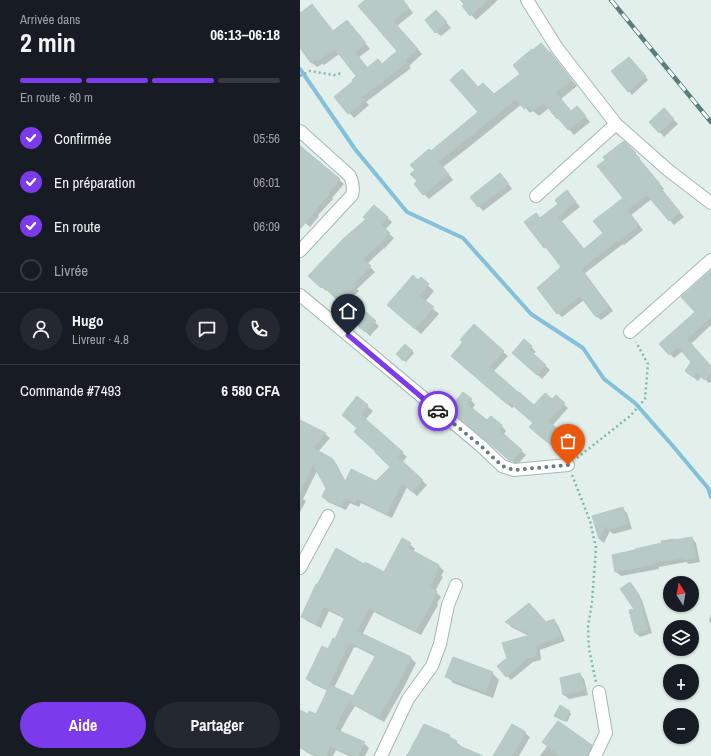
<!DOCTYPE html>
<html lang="fr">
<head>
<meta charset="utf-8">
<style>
	:root { --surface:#171b24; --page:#242831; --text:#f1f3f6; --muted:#9ea1a6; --line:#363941; --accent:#7c3aed }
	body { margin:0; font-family:"Archivo Narrow",sans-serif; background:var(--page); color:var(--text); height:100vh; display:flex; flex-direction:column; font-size:15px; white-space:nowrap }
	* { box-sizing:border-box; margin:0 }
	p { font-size:13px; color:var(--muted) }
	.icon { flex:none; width:22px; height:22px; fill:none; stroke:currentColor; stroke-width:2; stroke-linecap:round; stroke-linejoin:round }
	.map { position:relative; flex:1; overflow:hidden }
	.details { display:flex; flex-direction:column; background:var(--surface); width:300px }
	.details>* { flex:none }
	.needle { width:26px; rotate:349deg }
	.fabs { position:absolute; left:363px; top:576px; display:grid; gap:8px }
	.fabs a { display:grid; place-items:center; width:36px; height:36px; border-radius:50%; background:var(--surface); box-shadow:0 1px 3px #0004; font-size:20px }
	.pin { position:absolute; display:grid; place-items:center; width:34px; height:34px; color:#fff; margin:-41px -17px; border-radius:50% 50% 50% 0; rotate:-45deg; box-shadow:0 0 4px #0007 }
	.pin .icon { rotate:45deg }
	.courier { position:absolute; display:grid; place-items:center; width:40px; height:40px; margin:-20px; border:3px solid #7c3aed; border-radius:50%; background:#fff; color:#222; box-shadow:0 1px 5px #0007 }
	.head em { font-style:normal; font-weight:800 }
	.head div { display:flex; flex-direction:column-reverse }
	.head { display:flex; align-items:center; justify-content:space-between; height:68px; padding:0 20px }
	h1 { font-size:26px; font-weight:800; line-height:30px }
	.bar { display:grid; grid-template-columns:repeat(4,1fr); gap:6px 4px; align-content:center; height:48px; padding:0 20px }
	.bar i { height:5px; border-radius:3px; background:var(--line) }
	.bar .on { background:var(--accent) }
	.bar p { grid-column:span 4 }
	.line { display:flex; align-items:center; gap:10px; padding:0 20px; border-top:1px solid var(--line) }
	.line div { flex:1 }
	.round { display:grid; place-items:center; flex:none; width:42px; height:42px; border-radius:21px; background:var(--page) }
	ol { padding:0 20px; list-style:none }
	li { display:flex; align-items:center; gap:12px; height:44px }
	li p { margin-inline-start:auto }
	li .icon { padding:4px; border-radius:50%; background:var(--accent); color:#fff; stroke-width:4 }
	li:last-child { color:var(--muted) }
	li i { width:22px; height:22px; border:2px solid var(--line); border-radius:50% }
	.action { display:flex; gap:8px; margin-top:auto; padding:8px 20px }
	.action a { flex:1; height:46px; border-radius:24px; background:var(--accent); color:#fff; font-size:16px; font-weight:800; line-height:46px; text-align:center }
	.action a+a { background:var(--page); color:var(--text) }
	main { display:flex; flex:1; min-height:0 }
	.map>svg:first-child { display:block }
	.shadow { fill:#0003; fill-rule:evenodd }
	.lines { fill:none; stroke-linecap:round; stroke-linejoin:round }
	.stream { stroke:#85c0da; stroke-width:4 }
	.building { fill:#b8cac5; stroke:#b5c9c4 }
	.minor-casing { stroke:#a5b8b4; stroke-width:14 }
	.path { stroke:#80b6ad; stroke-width:2.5; stroke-dasharray:2 3; stroke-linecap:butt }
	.minor { stroke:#fff; stroke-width:12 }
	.rail-casing { stroke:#5b7e7a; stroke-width:4.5 }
	.rail { stroke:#f5fbf9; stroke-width:3; stroke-dasharray:9; stroke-linecap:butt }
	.done { stroke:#647f7b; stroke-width:4; stroke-dasharray:0 7.2 }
	.route { stroke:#7c3aed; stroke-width:5 }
</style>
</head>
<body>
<main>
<section class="details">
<div class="head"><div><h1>2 min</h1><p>Arrivée dans</p></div><em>06:13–06:18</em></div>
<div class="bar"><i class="on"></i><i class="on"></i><i class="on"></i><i></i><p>En route · 60 m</p></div>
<ol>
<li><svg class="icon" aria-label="check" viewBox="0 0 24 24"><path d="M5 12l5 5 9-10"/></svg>Confirmée<p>05:56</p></li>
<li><svg class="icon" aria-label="check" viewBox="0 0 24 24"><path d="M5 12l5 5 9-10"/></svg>En préparation<p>06:01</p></li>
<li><svg class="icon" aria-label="check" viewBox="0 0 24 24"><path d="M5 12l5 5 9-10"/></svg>En route<p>06:09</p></li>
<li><i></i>Livrée</li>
</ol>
<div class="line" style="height:72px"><a class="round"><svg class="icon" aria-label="person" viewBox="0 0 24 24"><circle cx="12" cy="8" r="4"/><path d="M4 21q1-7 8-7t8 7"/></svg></a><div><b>Hugo</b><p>Livreur · 4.8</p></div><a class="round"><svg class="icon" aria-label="chat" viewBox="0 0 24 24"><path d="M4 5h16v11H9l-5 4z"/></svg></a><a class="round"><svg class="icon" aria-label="phone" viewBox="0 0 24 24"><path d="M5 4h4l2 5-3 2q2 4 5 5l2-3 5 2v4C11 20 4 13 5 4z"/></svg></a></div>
<div class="line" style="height:52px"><div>Commande #7493</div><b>6 580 CFA</b></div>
<div class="action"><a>Aide</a><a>Partager</a></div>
</section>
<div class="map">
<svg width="411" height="756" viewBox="0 0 411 756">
	<rect width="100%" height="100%" fill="#e3efeb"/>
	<g class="shadow">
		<path d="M67 0H103L113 13 97 26 122 54 109 66 111 68 66 102 69 105 54 118 35 97 54 81 58 76 39 54 24 65 22 64 17 67 12 63 0 46V15L16 10 34 32 47 21 70 49 59 57 68 68 82 65 99 51Z"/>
		<path d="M161 0H198L176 20 163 6 165 5Z"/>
		<path d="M141 16 151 28 141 36 136 32Z"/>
		<path d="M250 54 277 86 261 99 271 112H282L290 122 274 135 263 123 257 118 249 108 239 116 233 111 230 113 222 104 169 147 143 167 153 180 129 199 124 194 118 181 131 152 180 112 179 88 194 95Z"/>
		<path d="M332 61 348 80 332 95 312 71Z"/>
		<path d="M364 110 378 124 364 137 351 122Z"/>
		<path d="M324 142 340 158 339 159 364 189 362 191 384 217 374 225 352 199 331 215 343 230 324 245 323 244 285 273 313 311 301 320 296 316 284 300 262 317 258 313 263 267 245 247 240 219 271 196 280 207 261 222 284 250 305 234 324 198Z"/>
		<path d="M0 145 9 153V154L44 184 32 198 33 199 18 215 19 216 10 227 0 218Z"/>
		<path d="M205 179 212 189 183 211 171 197Z"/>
		<path d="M74 206 92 222 85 230 94 238 84 249V248L67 264 75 272 57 289 59 291 50 299 79 326 70 336 45 313 44 305 28 289 26 291 10 276 67 219Z"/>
		<path d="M411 273V325L391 344 411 367V382L409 383 402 376 398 381 386 371 392 362 383 351 374 358 370 354 397 312Z"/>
		<path d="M121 279 134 291 125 302 139 314 121 334 95 311Z"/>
		<path d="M224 340 236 352 233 354 250 370 242 379 218 357Z"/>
		<path d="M105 345 114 353 106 362 97 354Z"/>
		<path d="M203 352 208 356 193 372 234 407 252 400 256 397 268 408 252 426 279 448 269 460 235 432 234 423 214 406 212 408 157 360Z"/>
		<path d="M57 398 73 411 65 420 107 457 102 462 127 485 117 496 107 487 92 518 61 503 59 507 50 503 46 510 28 502 23 497 27 488 17 471 3 499 6 501 0 512V421L25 434 30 438 18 452 32 460 37 465 46 482H77L91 467 58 429 43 415Z"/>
		<path d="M171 400 175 405 172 409 187 422 191 417 202 426 206 431 203 435 226 455 217 465 155 414Z"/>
		<path d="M322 508 327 513 332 529 313 534 310 531 304 543 299 539 293 516Z"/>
		<path d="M392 538 396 543 400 562 389 564 386 562 359 567V569L321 576 316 572 336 551 375 540 376 541Z"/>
		<path d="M110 544 115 549 113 552 139 566 144 571 141 576 143 577 135 591 141 597 137 603 138 605 121 635 74 612 62 635 111 658 116 663 103 689 84 722 55 706 47 719 40 732 64 743 69 748 65 756H49L36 750 33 756H14L6 752 1 747 0 744V712L8 715H16L28 691 13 684 8 679 35 640 45 619 29 611 21 628 7 621 2 616 65 565 84 574ZM54 647 55 648 56 647 76 657 53 697 34 688Z"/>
		<path d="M330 583 334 587 342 600 352 633 340 637 336 633V610Z"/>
		<path d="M411 613V623L409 621Z"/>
		<path d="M254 620 258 625 265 641 240 650 241 660 233 662 211 680 207 676 208 658 229 636 211 627 207 622 246 623Z"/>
		<path d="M192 673 199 680 193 698 153 683 147 676Z"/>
		<path d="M280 674 284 679 288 695 269 699 264 695Z"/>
		<path d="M269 712 271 714 267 722 258 718Z"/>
		<path d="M225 733 230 737 219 756H194Z"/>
		<path d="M149 736 161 746 160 747 180 756H106L107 754 109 755Z"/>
		<path d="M247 746H291L297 752 295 756H240Z"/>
	</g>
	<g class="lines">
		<path class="stream" d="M0 69 55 149 107 212 163 238 231 314 283 348 304 379 335 403 372 445 408 488 411 497"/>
	</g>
	<g class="building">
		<path d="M65 0H103L109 8 93 21 118 49 105 60 107 63 62 97 65 100 48 114 34 97 53 81 52 80 56 76 35 49 18 61 17 59 11 63 0 48V13L12 4 33 31 47 20 66 43 55 52 67 68 78 59 82 64 97 51 58 6Z"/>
		<path d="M160 0H188L170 16 162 6 164 4Z"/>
		<path d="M136 10 147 22 135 33 125 20Z"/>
		<path d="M241 43 250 53V52L272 80 256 93 271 111 277 106 286 116 268 130 258 118 257 119 244 103 232 111 228 106 224 109 216 99 163 142 138 162 149 174 123 195 114 184 117 181 110 174 115 170 110 165 129 149 131 151 178 112 150 80 162 69 178 87 183 83 194 94 220 74 213 65 232 49 233 50Z"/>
		<path d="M329 57 346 76 328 92 311 71Z"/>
		<path d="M364 108 374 119 359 133 349 122Z"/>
		<path d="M324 141 336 153 335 154 360 184 359 186 380 212 369 221 347 195 327 210 339 225 319 242 318 240 281 269 309 306 296 317 280 296 257 314 237 288 261 267 246 247 244 248 224 222 236 213 240 218 258 204 255 200 267 190 276 202 258 217 284 249 303 233 293 221 323 198 297 166 305 160 303 157Z"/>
		<path d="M0 146 40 179 28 193 30 194 15 210 16 211 0 229Z"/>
		<path d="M200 173 209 184 178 207 170 197Z"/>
		<path d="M74 205 88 217 81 225 90 233 79 245V244L63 259 71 266 54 284 55 286 46 294 76 321 65 332 39 309 42 305 23 286 21 288 8 276 43 239 66 219 63 217Z"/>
		<path d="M411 270V317L387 339 411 366V373L404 380 397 372 393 377 385 371 391 362 378 347 369 355 359 344 395 312 381 297Z"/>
		<path d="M113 275 118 280 121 277 129 284 119 296 134 307 115 329 87 305Z"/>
		<path d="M174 324 204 351 189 367 218 392H219L234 405 245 393 252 399 256 395 265 403 248 421 275 443 264 456 229 427 233 423 209 402 207 404 151 356 163 342 160 340Z"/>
		<path d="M224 339 232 346 229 350 246 365 237 375 212 353Z"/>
		<path d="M105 344 113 351 103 361 96 354Z"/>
		<path d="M163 392 172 399 167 404 187 420 191 416 202 425 199 430 222 450 212 461H210L149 409Z"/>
		<path d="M57 396 68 405 61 415 103 452 98 457 123 480 112 492 102 483 87 514 57 499 55 503 45 499 41 506 22 497 26 488 13 465 0 491V420L26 433 13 448 33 459 45 482 51 469 76 481 90 467 75 452H76L54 432 57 428 42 415Z"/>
		<path d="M323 507 328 524 307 530 306 525 299 539 292 516Z"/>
		<path d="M392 537 396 558 383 560V558L355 562V564L315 572 312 555 335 550V549L362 543 361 541 375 539V540Z"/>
		<path d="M102 538 111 543 108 548 139 565 137 570 138 571 130 587 137 591 133 598 134 599 116 631 69 608 57 631 111 657 98 684 78 718 49 702 42 714 35 729 65 742 58 756H54L30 746 26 756H17L0 748V710L8 714 9 711 16 714 30 685 53 696 76 655 51 643 50 644 49 643 27 689 6 679 22 646 28 649 33 638 35 639 45 617 24 607 16 624 1 617 16 584 17 585 36 548 64 564 65 562 84 572Z"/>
		<path d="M330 582 339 595 348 630 335 633 329 610 334 609 320 589Z"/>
		<path d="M229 603 246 622 254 619 261 636 236 646 237 656 228 658 206 677 197 666 207 658 202 643 230 635 205 622Z"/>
		<path d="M153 657 193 672 186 692 145 677Z"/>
		<path d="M280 673 284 690 263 695 260 678Z"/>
		<path d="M260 705 270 711 264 721 254 716Z"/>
		<path d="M258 721 292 745 288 756H260L242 742Z"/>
		<path d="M124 724 150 735 149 737 157 741 155 744 183 756H107Z"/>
		<path d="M212 724 226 732 212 756H193Z"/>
	</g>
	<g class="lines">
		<defs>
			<g id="minor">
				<path d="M227 0 257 48 316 124 368 170 411 203"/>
				<path d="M0 131 50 176C53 183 54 188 52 195L0 251"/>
				<path d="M236 196 316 124"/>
				<path d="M0 295 180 445 202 466 214 470 268 465"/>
				<path d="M330 332 411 260"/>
				<path d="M0 568 28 516"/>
				<path d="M81 756 108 699 132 666 140 644 148 605 156 585"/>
				<path d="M295 756 306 733 299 692"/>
			</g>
		</defs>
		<use href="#minor" class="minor-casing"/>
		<g class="path">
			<path d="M0 76 10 71 34 75 43 73"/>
			<path d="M277 458 330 416 345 399 348 364 336 342"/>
			<path d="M272 475 290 521 296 548 292 602 288 627 289 649 296 682"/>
		</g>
		<use href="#minor" class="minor"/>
		<defs>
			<path id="rail" d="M311 0 411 122"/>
		</defs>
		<use href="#rail" class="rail-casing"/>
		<use href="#rail" class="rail"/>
	</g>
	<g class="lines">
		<path class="done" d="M138 411 180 445 202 466 214 470 268 465"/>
		<path class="route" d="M48 335 138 411"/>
	</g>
</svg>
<div class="fabs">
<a><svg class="needle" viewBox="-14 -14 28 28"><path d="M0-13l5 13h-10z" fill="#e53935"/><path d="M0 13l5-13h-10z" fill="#9ea1a6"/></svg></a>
<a><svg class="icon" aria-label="layers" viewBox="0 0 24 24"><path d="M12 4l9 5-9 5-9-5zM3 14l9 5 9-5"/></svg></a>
<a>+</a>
<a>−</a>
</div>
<div class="pin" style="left:268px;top:465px;background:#ea580c"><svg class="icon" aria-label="bag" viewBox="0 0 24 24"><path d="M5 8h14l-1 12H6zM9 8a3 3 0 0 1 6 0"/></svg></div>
<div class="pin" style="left:48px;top:335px;background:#1f2937"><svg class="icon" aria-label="home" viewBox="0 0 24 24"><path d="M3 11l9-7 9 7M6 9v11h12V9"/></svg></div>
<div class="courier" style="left:138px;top:411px"><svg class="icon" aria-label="car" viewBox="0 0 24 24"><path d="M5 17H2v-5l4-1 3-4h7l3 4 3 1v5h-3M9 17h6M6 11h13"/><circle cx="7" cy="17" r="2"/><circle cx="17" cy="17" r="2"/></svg></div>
</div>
</main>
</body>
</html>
